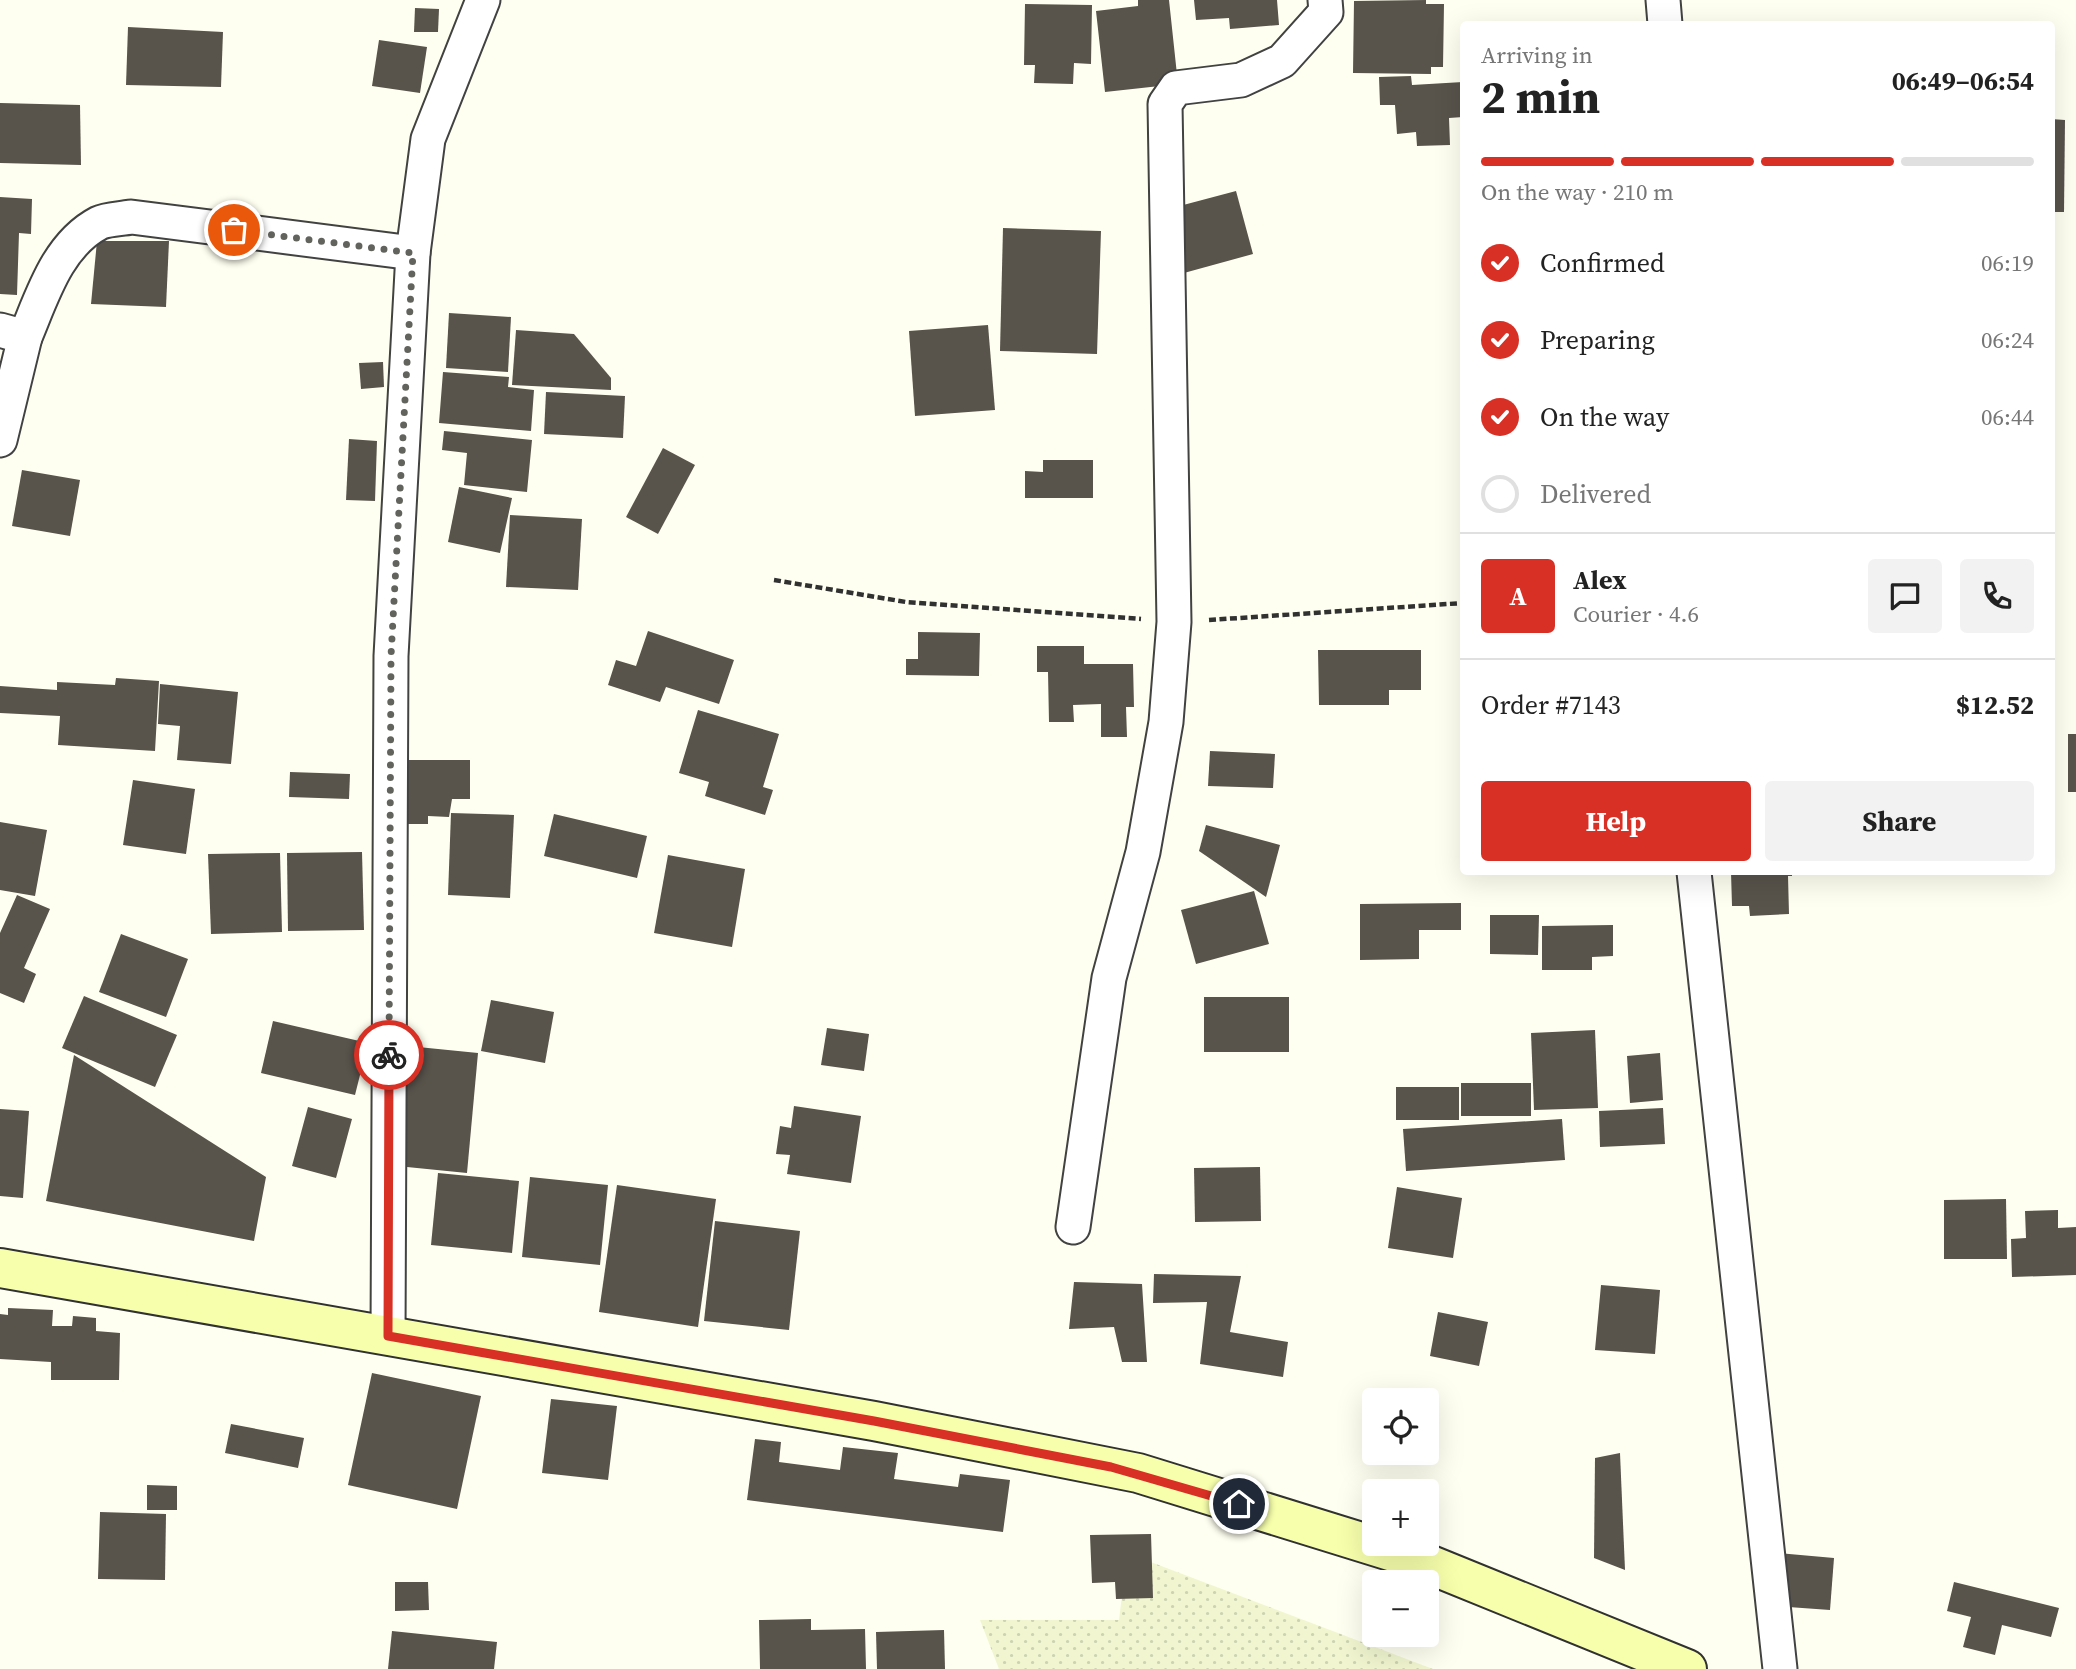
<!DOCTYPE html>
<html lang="en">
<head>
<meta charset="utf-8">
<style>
	:root { --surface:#fff; --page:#f2f2f2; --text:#222; --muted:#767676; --line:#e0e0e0; --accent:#d93025 }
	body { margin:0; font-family:"Source Serif 4",serif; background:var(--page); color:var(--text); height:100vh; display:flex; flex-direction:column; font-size:26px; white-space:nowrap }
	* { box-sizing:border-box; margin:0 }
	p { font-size:23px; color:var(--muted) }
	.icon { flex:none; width:38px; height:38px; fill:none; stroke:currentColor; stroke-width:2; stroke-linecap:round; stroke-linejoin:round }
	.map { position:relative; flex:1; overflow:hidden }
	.sheet { position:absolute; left:1460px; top:21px; width:595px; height:854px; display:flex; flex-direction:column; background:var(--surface); border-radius:7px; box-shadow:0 7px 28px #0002 }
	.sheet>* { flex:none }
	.fabs { position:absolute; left:1362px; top:1388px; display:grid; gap:14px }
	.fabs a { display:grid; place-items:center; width:77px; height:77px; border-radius:7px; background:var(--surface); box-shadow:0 7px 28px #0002; font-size:35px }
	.pin { position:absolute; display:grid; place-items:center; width:60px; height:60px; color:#fff; margin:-30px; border:4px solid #fff; border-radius:50%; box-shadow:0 2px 7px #0007 }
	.courier { position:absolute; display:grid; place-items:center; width:70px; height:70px; margin:-35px; border:5px solid #d93025; border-radius:50%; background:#fff; color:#222; box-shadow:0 2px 9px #0007 }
	.overview em { font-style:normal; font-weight:700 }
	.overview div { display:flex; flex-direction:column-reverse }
	.overview { display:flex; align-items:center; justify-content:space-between; height:119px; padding:0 21px }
	h1 { font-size:46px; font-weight:700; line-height:52px }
	.bar { display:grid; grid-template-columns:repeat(4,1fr); gap:10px 7px; align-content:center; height:84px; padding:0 21px }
	.bar i { height:9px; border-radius:5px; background:var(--line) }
	.bar .active { background:var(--accent) }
	.bar p { grid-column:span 4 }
	.line { display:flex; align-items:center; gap:18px; padding:0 21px; border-top:2px solid var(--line) }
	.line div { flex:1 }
	.round { display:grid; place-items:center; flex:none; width:74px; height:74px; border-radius:7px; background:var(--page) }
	ol { padding:0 21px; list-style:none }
	li { display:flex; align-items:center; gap:21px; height:77px }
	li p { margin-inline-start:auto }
	li .icon { padding:7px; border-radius:50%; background:var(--accent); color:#fff; stroke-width:4 }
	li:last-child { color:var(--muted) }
	li i { width:38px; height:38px; border:4px solid var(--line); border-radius:50% }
	.cta { display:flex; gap:14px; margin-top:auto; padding:14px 21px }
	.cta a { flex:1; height:80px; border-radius:7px; background:var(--accent); color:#fff; font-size:28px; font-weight:700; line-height:80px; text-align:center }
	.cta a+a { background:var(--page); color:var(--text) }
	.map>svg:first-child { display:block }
	.farmland { fill:url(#farmland-dots) }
	.building { fill:#58534b }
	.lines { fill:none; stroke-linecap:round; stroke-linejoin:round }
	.street-casing { stroke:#424242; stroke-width:37 }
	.secondary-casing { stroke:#313131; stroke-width:42 }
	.path { stroke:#313131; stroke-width:4.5; stroke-dasharray:7 3.5; stroke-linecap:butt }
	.street { stroke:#fff; stroke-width:33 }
	.secondary { stroke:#f7ffac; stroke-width:38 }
	.done { stroke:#63635e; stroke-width:7; stroke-dasharray:0 12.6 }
	.route { stroke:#d93025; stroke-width:9 }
</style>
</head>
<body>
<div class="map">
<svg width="2076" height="1669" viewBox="0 0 2076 1669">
	<defs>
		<pattern id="farmland-dots" width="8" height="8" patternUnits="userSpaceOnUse" patternTransform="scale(1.75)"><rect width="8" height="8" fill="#f1f6d0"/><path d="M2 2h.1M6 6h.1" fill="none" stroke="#cdd2b1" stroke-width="1.8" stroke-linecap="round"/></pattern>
	</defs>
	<rect width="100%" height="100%" fill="#fffff1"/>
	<path class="farmland" d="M1127 1553 1433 1669H999L980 1620H1119Z"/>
	<g class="building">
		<path d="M1138 0H1169L1178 84 1105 92 1096 11 1138 6Z"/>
		<path d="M1194 0H1277L1279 25 1230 29 1229 18 1196 20Z"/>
		<path d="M1426 0V4H1444L1443 67H1431V74L1353 73 1354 1Z"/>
		<path d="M1025 4 1092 5 1091 64 1074 63 1073 84 1034 83 1035 65H1024Z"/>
		<path d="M415 8 439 9 438 32H414Z"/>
		<path d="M128 27 223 32 221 87 126 85Z"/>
		<path d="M379 40 427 47 420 93 372 86Z"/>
		<path d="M1411 76 1412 85 1463 82V117L1449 118 1450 145 1417 146 1416 132 1397 134 1395 105H1380L1379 77Z"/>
		<path d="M0 103 80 105 81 165 0 163Z"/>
		<path d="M2051 119 2065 120 2064 212H2051Z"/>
		<path d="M1236 191 1253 254 1173 276 1172 208Z"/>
		<path d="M0 197 32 199 31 234 19 233 17 295 0 294Z"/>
		<path d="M1003 228 1101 231 1097 354 1000 351Z"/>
		<path d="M97 241H169L166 307 91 304Z"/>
		<path d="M449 313 511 317 508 372 446 368Z"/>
		<path d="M988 325 995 410 915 416 909 331Z"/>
		<path d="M516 330 574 334 611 378V390L512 385Z"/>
		<path d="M383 362 384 387 361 389 359 363Z"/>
		<path d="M443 372 509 377 508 387 534 390 531 431 439 423Z"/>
		<path d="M546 392 625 396 623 438 544 434Z"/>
		<path d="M444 431 532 440 527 492 464 485 467 453 442 450Z"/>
		<path d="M349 439 377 441 375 501 346 500Z"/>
		<path d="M663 448 695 465 658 534 626 517Z"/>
		<path d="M1043 460H1093V498H1025V471L1043 472Z"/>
		<path d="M22 470 80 480 70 536 12 526Z"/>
		<path d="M459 487 512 498 500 553 448 542Z"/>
		<path d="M510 515 582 519 578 590 506 587Z"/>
		<path d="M648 631 734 660 719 704 666 687 660 702 608 685 616 660 636 666Z"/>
		<path d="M918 632 980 633 979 676 906 675V659H918Z"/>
		<path d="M1037 646H1084V664H1133L1134 707H1126L1127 737H1101V704L1073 705 1074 722H1049L1048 672H1037Z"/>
		<path d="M1318 650H1421V690H1389V705H1319Z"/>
		<path d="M116 678 159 681 155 751 58 745 60 716 0 713V686L57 690V682L115 685Z"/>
		<path d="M160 684 238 692 231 764 177 760 180 726 158 724Z"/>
		<path d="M698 710 779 734 763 787 773 790 765 815 705 796 709 782 679 773Z"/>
		<rect x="2068" y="734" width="8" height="58"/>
		<path d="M1210 751 1275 754 1273 788 1208 786Z"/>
		<path d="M407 760H470V799H452L449 817 428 816V824H406Z"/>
		<path d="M290 772 350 774 349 799 289 797Z"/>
		<path d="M133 780 195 789 186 854 123 845Z"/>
		<path d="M451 813 514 815 510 898 448 895Z"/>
		<path d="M554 814 647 836 637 878 544 856Z"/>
		<path d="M0 822 47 830 35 896 0 890Z"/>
		<path d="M1206 825 1280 845 1266 897 1199 851Z"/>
		<path d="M362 852 364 930 288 931 287 853Z"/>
		<path d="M280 853 282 932 211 934 208 854Z"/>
		<path d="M668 855 745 869 732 947 654 933Z"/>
		<path d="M1731 872H1792V876H1788L1789 914 1750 916 1749 906H1732Z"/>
		<path d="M1254 891 1269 944 1196 964 1181 910Z"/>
		<path d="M17 895 50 909 24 968 36 974 24 1003 0 993V933Z"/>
		<path d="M1461 903V930H1419V959L1360 960V904Z"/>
		<path d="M1490 915H1539L1538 955 1490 954Z"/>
		<path d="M1613 925V956L1592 957V970H1542V926Z"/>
		<path d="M121 934 188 959 166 1017 99 992Z"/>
		<path d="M84 996 177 1035 155 1087 62 1048Z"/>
		<rect x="1204" y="997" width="85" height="55"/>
		<path d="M491 1000 554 1012 545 1063 481 1051Z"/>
		<path d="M273 1021 368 1043 355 1095 261 1073Z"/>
		<path d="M827 1028 869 1034 864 1071 821 1065Z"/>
		<path d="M1595 1030 1598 1108 1534 1110 1531 1033Z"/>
		<path d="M408 1046 478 1053 467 1173 397 1166Z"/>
		<path d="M1660 1053 1663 1100 1630 1103 1627 1056Z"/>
		<path d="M74 1055 266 1177 254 1241 46 1201Z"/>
		<rect x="1461" y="1083" width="70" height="33"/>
		<rect x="1396" y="1087" width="63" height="33"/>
		<path d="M794 1106 861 1116 851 1183 787 1174 790 1155 776 1154 780 1126 791 1128Z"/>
		<path d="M308 1107 352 1119 336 1178 292 1166Z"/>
		<path d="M1663 1108 1665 1144 1600 1147 1599 1111Z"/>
		<path d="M0 1109 29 1111 23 1198 0 1196Z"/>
		<path d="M1562 1119 1565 1160 1406 1171 1403 1129Z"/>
		<path d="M1260 1167 1261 1221 1195 1222 1194 1168Z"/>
		<path d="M438 1173 519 1181 512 1253 431 1245Z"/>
		<path d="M530 1177 608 1185 600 1265 522 1257Z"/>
		<path d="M617 1185 716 1199 698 1327 599 1312Z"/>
		<path d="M1397 1187 1462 1198 1453 1258 1388 1248Z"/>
		<path d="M2006 1199 2007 1259H1944V1200Z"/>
		<path d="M2058 1210V1228L2076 1227V1275L2012 1277 2011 1239 2026 1238 2025 1211Z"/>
		<path d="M715 1221 800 1231 789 1330 704 1321Z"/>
		<path d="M1154 1274 1241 1276 1230 1332 1288 1342 1283 1377 1200 1364 1207 1302 1153 1303Z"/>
		<path d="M1074 1282 1142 1284 1147 1362H1122L1114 1327 1069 1329Z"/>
		<path d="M1601 1285 1660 1290 1655 1354 1595 1350Z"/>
		<path d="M8 1308 53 1310 52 1326H72L73 1316 96 1318V1331L120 1333 119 1380H51V1362L0 1359V1314L8 1315Z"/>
		<path d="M1438 1312 1488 1322 1479 1366 1430 1356Z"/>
		<path d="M372 1373 481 1396 457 1509 348 1485Z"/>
		<path d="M551 1399 617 1406 608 1480 542 1473Z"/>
		<path d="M231 1424 304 1438 298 1468 225 1453Z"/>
		<path d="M755 1439 781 1442 779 1462 840 1470 843 1447 898 1453 894 1479 958 1487 960 1474 1010 1480 1003 1532 747 1500Z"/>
		<path d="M1620 1453 1625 1570 1594 1558 1595 1458Z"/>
		<path d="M147 1485 177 1486V1510H147Z"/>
		<path d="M100 1512 166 1514 165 1580 98 1579Z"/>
		<path d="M1151 1534 1153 1598 1116 1599 1115 1582 1092 1583 1090 1535Z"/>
		<path d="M1778 1553 1834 1558 1830 1610 1773 1606Z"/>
		<path d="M395 1582H428L429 1610 395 1611Z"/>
		<path d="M1954 1582 2059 1608 2051 1637 2002 1625 1995 1655 1963 1647 1971 1617 1947 1611Z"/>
		<path d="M811 1619V1630L865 1629 866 1669H760L759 1620Z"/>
		<path d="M944 1630 945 1669H877L876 1632Z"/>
		<path d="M392 1631 497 1642 494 1669H388Z"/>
	</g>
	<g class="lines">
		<defs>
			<g id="street">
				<path d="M1663 0 1665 24"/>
				<path d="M0 330 25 337 0 440"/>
				<path d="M25 337C42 297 57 245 99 223 107 219 121 219 131 217L413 253"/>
				<path d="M1694 872 1780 1669"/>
				<path d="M1073 1227 1109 978 1143 852 1166 722 1174 622 1165 104 1176 88 1241 80 1282 61 1326 12 1325 0"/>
				<path d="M388 1336 391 656 413 253 428 139 483 0"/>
			</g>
			<path id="secondary" d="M0 1268 874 1421 1138 1473 1416 1559 1687 1669"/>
		</defs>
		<use href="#street" class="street-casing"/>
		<use href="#secondary" class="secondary-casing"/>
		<g class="path">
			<path d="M774 580 906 602 1141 619"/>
			<path d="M1209 620 1463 603"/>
		</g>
		<use href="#street" class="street"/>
		<use href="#secondary" class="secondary"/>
	</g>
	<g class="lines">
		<path class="done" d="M234 230 413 253 391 656 389 1055"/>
		<path class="route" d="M389 1055 388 1336 874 1421 1111 1467 1239 1504"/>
	</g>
</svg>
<div class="fabs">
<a><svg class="icon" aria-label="locate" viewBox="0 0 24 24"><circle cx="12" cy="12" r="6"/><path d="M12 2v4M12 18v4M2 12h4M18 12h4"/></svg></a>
<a>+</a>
<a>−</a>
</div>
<div class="pin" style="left:234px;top:230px;background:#ea580c"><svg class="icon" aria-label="bag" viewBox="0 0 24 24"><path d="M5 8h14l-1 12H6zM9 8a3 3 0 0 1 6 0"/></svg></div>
<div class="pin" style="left:1239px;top:1504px;background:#1f2937"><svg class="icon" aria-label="home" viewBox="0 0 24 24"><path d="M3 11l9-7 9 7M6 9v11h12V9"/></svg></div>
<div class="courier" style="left:389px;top:1055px"><svg class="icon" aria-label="bike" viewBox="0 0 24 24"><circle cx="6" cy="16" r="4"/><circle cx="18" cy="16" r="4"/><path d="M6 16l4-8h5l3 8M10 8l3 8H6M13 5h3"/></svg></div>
<section class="sheet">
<div class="overview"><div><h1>2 min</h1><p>Arriving in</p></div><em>06:49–06:54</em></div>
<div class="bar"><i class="active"></i><i class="active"></i><i class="active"></i><i></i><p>On the way · 210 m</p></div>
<ol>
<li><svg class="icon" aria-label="check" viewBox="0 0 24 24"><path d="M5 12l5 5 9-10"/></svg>Confirmed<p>06:19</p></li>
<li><svg class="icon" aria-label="check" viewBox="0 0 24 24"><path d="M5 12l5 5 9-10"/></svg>Preparing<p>06:24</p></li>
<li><svg class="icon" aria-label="check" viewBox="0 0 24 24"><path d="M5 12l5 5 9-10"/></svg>On the way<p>06:44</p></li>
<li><i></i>Delivered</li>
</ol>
<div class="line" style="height:126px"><b class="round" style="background:var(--accent);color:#fff">A</b><div><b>Alex</b><p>Courier · 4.6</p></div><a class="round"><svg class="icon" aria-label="chat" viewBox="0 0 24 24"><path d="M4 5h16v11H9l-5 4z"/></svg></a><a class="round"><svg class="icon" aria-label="phone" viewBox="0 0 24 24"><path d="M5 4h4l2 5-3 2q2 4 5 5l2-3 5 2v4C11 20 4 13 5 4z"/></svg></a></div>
<div class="line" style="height:91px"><div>Order #7143</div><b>$12.52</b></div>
<div class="cta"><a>Help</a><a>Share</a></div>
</section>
</div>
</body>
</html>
